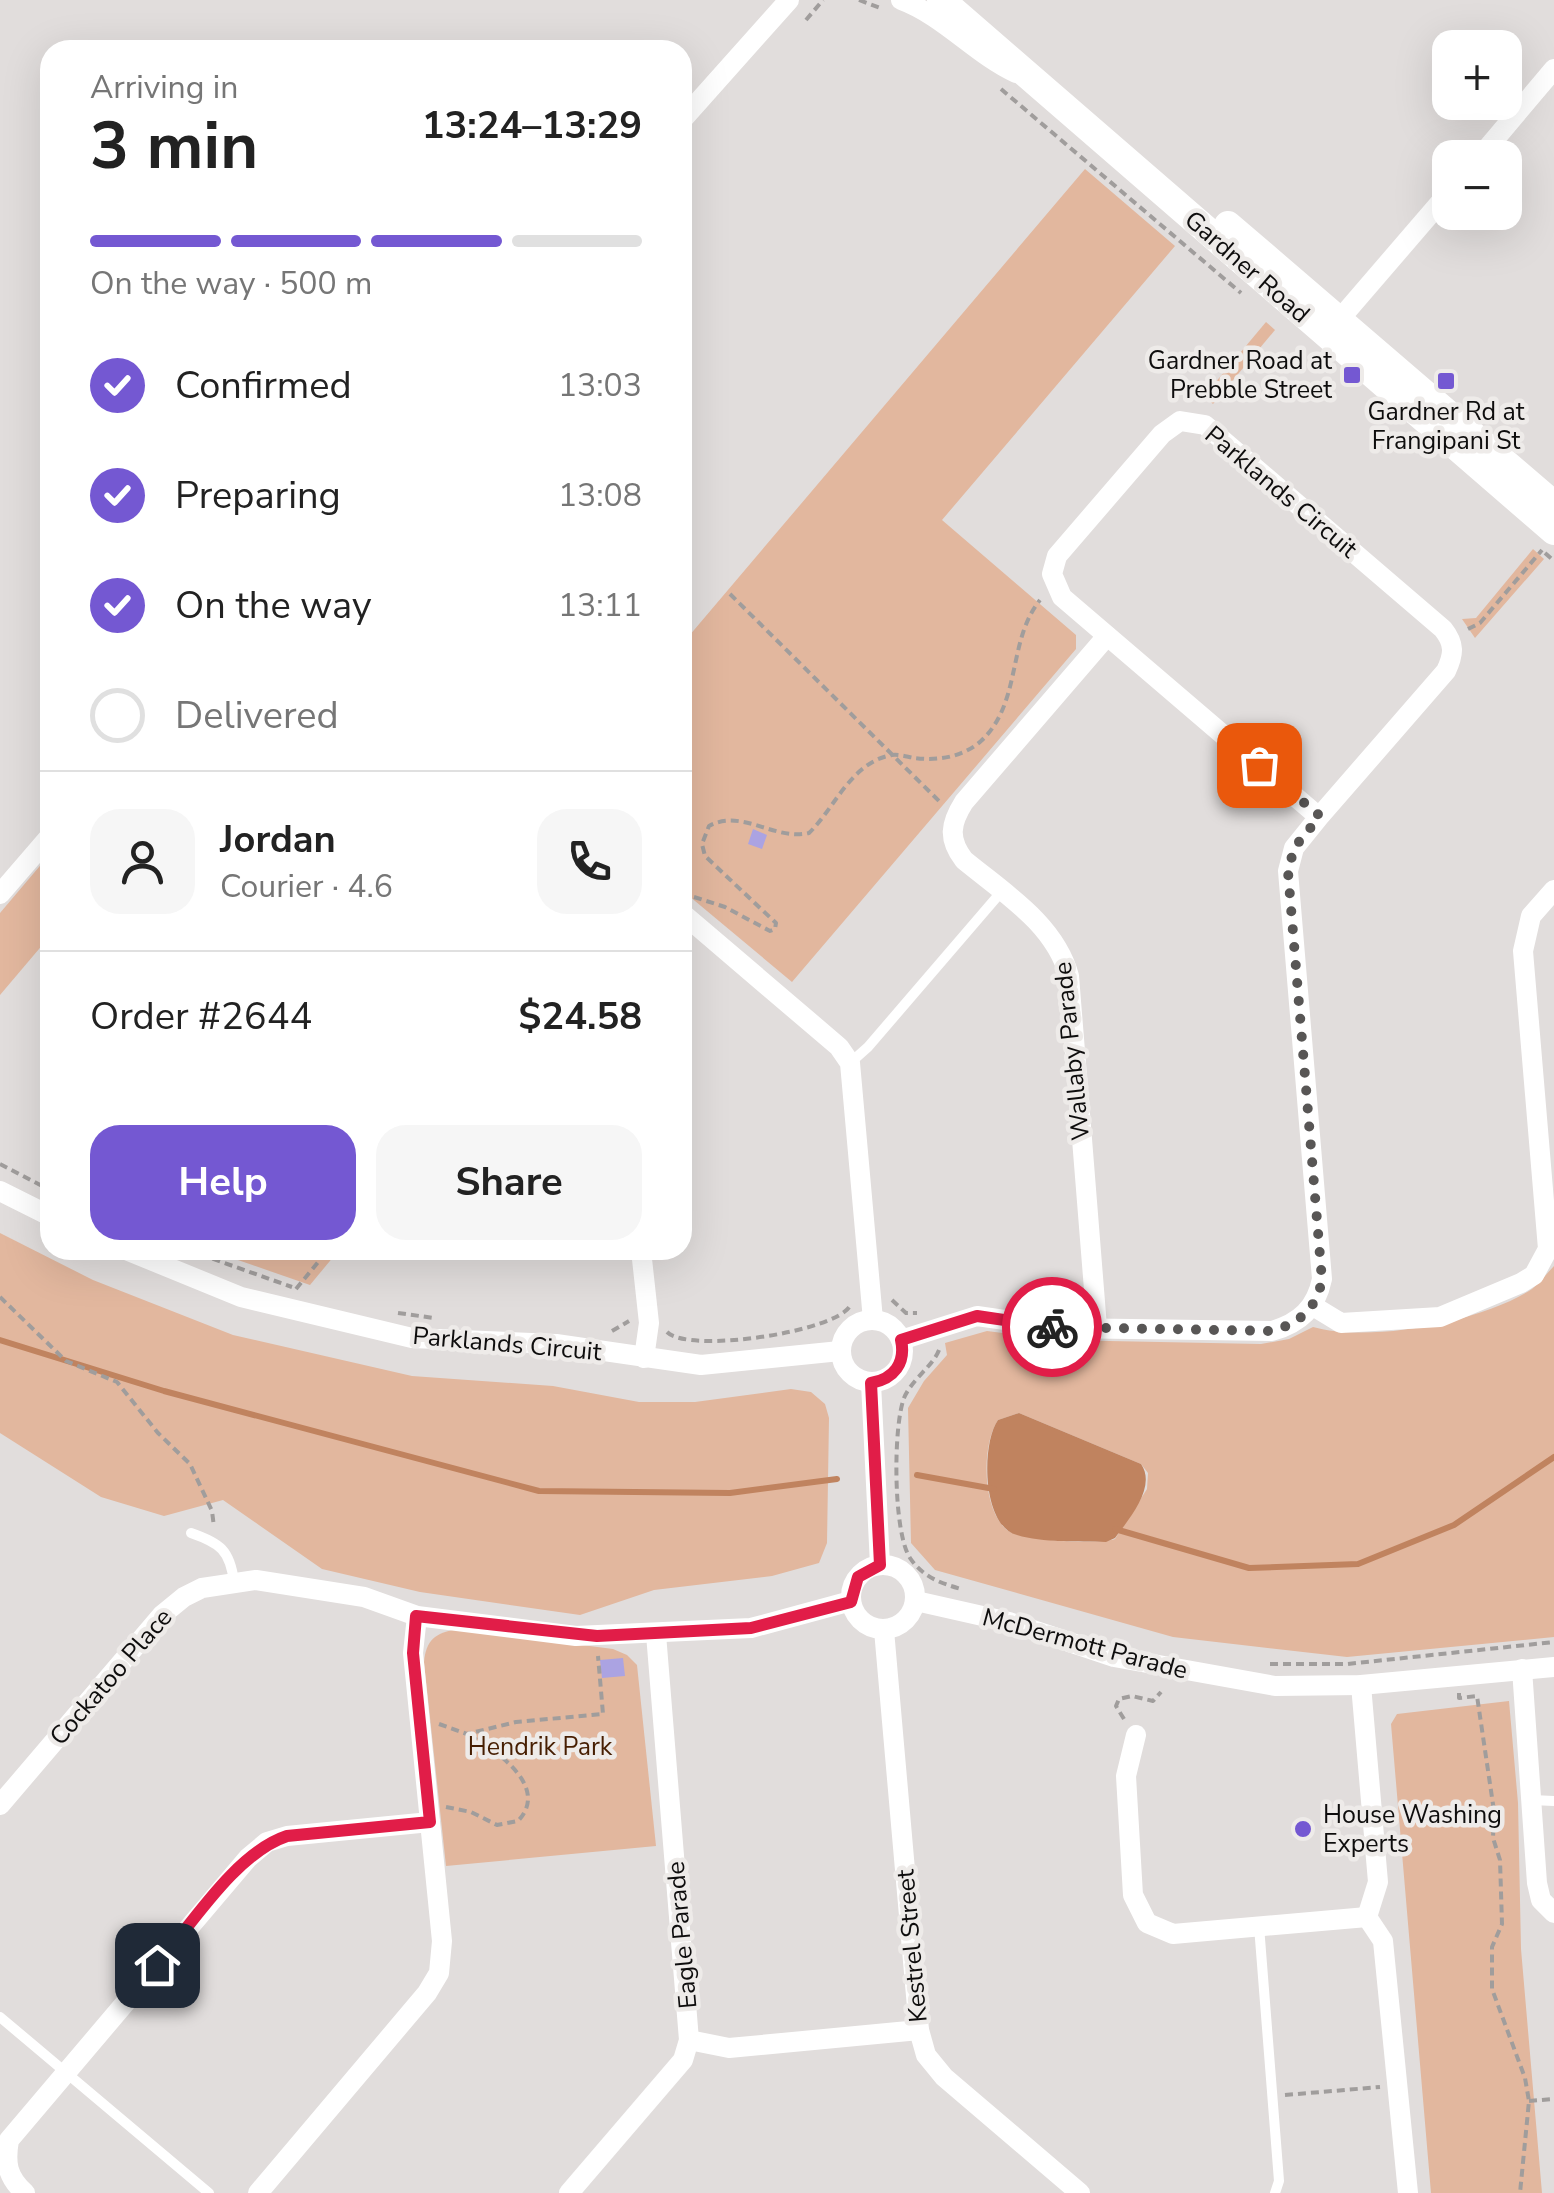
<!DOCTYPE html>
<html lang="en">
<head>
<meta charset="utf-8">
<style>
	:root { --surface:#fff; --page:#f6f6f6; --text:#222; --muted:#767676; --line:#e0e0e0; --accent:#7458d2 }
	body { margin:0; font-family:"Nunito Sans",sans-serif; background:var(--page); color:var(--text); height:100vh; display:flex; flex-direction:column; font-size:38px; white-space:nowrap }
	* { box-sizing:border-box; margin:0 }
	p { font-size:32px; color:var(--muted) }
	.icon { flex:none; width:55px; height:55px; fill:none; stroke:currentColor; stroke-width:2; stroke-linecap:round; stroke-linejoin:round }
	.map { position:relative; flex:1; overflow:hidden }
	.panel { position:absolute; left:40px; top:40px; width:652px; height:1220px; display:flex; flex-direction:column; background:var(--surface); border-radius:30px; box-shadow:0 10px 40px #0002 }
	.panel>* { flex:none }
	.fabs { position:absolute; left:1432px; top:30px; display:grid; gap:20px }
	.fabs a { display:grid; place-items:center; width:90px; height:90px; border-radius:20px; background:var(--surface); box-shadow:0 10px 40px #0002; font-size:50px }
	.pin { position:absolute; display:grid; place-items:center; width:85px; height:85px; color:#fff; margin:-42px; border-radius:20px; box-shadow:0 5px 15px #0006 }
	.courier { position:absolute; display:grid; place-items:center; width:100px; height:100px; margin:-50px; border:8px solid #e11d48; border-radius:50%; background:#fff; color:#222; box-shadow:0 2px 12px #0007 }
	.summary em { font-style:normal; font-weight:700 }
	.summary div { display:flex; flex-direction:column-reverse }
	.summary { display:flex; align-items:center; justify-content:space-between; height:170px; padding:0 50px }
	h1 { font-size:65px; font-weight:700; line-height:75px }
	.bar { display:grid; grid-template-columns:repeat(4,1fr); gap:15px 10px; align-content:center; height:120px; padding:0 50px }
	.bar i { height:12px; border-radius:8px; background:var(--line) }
	.bar .on { background:var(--accent) }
	.bar p { grid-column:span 4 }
	.line { display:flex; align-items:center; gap:25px; padding:0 50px; border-top:2px solid var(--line) }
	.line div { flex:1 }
	.round { display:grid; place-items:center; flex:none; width:105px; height:105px; border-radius:30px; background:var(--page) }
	ol { padding:0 50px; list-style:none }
	li { display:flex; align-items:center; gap:30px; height:110px }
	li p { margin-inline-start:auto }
	li .icon { padding:10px; border-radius:50%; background:var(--accent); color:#fff; stroke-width:4 }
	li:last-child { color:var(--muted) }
	li i { width:55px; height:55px; border:5px solid var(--line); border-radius:50% }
	.button { display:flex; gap:20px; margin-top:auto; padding:20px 50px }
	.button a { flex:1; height:115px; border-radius:30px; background:var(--accent); color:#fff; font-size:40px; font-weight:700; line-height:115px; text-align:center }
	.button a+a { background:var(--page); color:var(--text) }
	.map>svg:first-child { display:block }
	.green { fill:#e2b79e; fill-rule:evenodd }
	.water { fill:#c0835f }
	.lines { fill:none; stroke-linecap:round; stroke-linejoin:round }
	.stream { stroke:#c0835f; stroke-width:6 }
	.building { fill:#aba3e2 }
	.path { stroke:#a09d9c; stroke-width:4; stroke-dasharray:8 5; stroke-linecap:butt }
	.lane { stroke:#fff; stroke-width:10 }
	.street { stroke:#fff; stroke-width:20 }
	.secondary { stroke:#fff; stroke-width:28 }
	.done { stroke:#585655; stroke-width:10; stroke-dasharray:0 18 }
	.route { stroke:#e11d48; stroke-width:12 }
	.poi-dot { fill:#7458d2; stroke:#eeebe9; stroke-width:4 }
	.labels { text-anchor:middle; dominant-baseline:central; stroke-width:9; stroke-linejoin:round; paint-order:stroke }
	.street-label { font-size:25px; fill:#0e0d0d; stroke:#eeebe9 }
	.poi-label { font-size:25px; fill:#0e0d0d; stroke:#eeebe9; text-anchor:end }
	.park-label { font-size:25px; fill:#461e02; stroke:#eeebe9 }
</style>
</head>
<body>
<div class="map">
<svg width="1554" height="2193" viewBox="0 0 1554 2193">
	<rect width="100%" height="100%" fill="#e1dddc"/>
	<g class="green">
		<path d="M1085 169 1175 246 942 520 1076 635V649L792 982 683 891V643Z"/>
		<path d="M1266 322 1275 330 1213 404 1204 396Z"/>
		<path d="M1533 549 1544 559 1475 638 1462 619 1476 618Z"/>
		<path d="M50 854V936L0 995V913Z"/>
		<path d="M0 1233 93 1280 233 1335 412 1376 553 1386 639 1402H695L791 1389 811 1392 825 1404 829 1418 827 1543 819 1563 772 1576 654 1590 580 1615 420 1592 322 1569 223 1500 164 1516 101 1497 0 1433Z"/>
		<path d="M209 1250H339L310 1285Z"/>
		<path d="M1554 1266V1637L1347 1657 1173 1637 935 1570 911 1543 908 1408 924 1381 947 1355 945 1343 987 1331 1058 1340 1261 1344 1289 1339 1313 1327C1371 1343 1481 1322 1532 1289 1540 1283 1547 1273 1554 1266ZM1019 1413 1141 1464 1148 1473 1147 1489 1115 1539C1098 1545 1021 1541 1007 1530 982 1510 981 1445 998 1420Z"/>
		<path d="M457 1629 613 1649 627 1655 637 1665 656 1846 446 1866 424 1662C426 1640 435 1633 457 1629Z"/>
		<path d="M1509 1701 1518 1803 1521 1949 1542 2193H1431L1391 1724 1397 1714Z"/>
	</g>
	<path class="water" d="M1019 1413 1141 1464C1157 1487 1129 1519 1115 1538L1106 1542C1078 1541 1043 1543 1017 1535 982 1526 981 1444 998 1420Z"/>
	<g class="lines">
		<g class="stream">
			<path d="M0 1340 164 1391 539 1491 730 1493 837 1479"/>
			<path d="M917 1475 994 1489"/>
			<path d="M1115 1529 1249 1568 1358 1564 1454 1525 1554 1457"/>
		</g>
	</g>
	<g class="building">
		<path d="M753 829 767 835 762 849 748 844Z"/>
		<path d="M623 1658 625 1676 602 1678 600 1660Z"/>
	</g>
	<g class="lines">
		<g class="path">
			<path d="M859 0 883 9"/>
			<path d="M806 20 823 0"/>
			<path d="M1001 89 1241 293"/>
			<path d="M1545 553 1554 561"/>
			<path d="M730 594 940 802"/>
			<path d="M1468 629 1480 623 1542 550"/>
			<path d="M694 897 725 907 770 931 775 929 776 923 705 856 702 844 709 826C742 808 774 841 809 833 835 808 851 762 892 755 899 754 908 757 915 758 938 761 963 757 981 741 1022 703 1007 641 1040 600"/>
			<path d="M0 1164 50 1190"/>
			<path d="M188 1250 292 1287"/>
			<path d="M296 1289 328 1250"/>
			<path d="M0 1297 66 1361 117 1382 158 1433 190 1464 212 1511 214 1527"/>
			<path d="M892 1300 906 1313H917"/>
			<path d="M398 1313 434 1318"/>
			<path d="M612 1331 629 1321"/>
			<path d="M667 1332C689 1354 835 1332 850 1306"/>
			<path d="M939 1350C933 1366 912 1379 904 1398 893 1427 893 1532 910 1558 923 1577 940 1583 961 1589"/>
			<path d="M1270 1664H1347L1554 1642"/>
			<path d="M1459 1693V1698L1477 1696 1494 1811 1493 1838 1500 1860 1502 1924 1492 1947V1989L1525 2078 1529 2101 1520 2193"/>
			<path d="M1124 1719 1116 1706 1119 1699 1132 1696 1153 1701 1161 1692"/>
			<path d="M439 1724 467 1734 516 1722 603 1714 598 1656"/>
			<path d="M446 1807 471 1812 497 1825 518 1821C551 1786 494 1749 467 1734"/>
			<path d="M1285 2095 1380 2087"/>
			<path d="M1529 2101 1554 2099"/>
		</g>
		<g class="lane">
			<path d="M850 1063 868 1047 1002 891"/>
			<path d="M191 1533C220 1543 230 1550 234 1582"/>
			<path d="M1532 1800 1554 1801"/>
			<path d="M1259 1926 1279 2181 1275 2193"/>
			<path d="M0 2017 209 2193"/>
		</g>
		<g class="street">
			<path d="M901 0C944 16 975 54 1016 73"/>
			<path d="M682 120 789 0"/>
			<path d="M1479 158 1554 69"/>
			<path d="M1339 320 1450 191"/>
			<path d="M0 894 50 836"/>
			<path d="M682 913 839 1047 850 1063 873 1320"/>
			<path d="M0 1191 50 1216"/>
			<path d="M126 1250 241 1297 412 1338 556 1344 701 1365 840 1351"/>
			<path d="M641 1250 649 1323 644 1358"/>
			<path d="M1313 1306 1341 1323 1440 1317 1521 1283 1534 1275 1548 1249 1523 951 1531 916 1554 890"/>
			<circle cx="872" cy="1351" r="31"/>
			<path d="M1097 1327 1069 976C1055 924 1004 893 964 860 948 839 950 824 964 802L1107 636"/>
			<path d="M901 1340 977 1316 1060 1328 1272 1331C1300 1323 1316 1308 1322 1279L1288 871 1294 848 1319 817 1062 597 1052 574 1057 556 1162 434 1180 421 1205 425 1443 629C1455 644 1454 654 1446 671L1319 817"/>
			<path d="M871 1383 880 1565"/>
			<circle cx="883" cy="1597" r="32"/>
			<path d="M916 1601 1009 1622 1114 1657 1275 1686 1361 1685 1554 1667"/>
			<path d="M884 1630 919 2030 926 2055 944 2077 1080 2193"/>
			<path d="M1522 1669 1537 1883 1541 1900 1554 1913"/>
			<path d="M1361 1685 1378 1882 1367 1917 1383 1941 1408 2193"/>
			<path d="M1136 1735 1126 1776 1133 1895 1147 1923 1173 1934 1367 1917"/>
			<path d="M0 1805 162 1615 184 1597 202 1588 256 1580 364 1597 417 1616 576 1636 751 1628 851 1601"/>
			<path d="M689 2040 729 2048 919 2030"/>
			<path d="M25 2193C7 2177 5 2163 9 2140L248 1858 267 1842 287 1836 430 1822"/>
			<path d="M258 2193 427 1993 439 1973 442 1941 413 1653 417 1616"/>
			<path d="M569 2193 683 2060 689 2040 656 1634"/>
		</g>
		<g class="secondary">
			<path d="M941 0 1554 531"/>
			<path d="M1228 225 1554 505"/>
		</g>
	</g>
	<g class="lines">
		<path class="done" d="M1052 1327 1272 1331C1300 1323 1316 1309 1322 1280L1288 872 1294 848 1320 816 1259 765"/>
		<path class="route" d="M157 1965C192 1924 236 1853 287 1836L430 1822 413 1653 416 1616 597 1636 751 1628 851 1602 858 1577 880 1565 871 1383C894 1379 906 1363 901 1340L977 1316 1052 1327"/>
	</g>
	<g class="poi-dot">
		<rect x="1342" y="365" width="20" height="20" rx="5"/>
		<rect x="1436" y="371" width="20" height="20" rx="5"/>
		<circle cx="1303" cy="1829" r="10"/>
	</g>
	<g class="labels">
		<g class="street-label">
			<text transform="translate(1247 267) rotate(41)">Gardner Road</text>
			<text transform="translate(1281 492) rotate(40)">Parklands Circuit</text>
			<text transform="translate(1072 1051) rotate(-96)">Wallaby Parade</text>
			<text transform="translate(507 1344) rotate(5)">Parklands Circuit</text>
			<text transform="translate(1085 1644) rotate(15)">McDermott Parade</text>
			<text transform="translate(111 1677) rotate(-49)">Cockatoo Place</text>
			<text transform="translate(682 1935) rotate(-95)">Eagle Parade</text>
			<text transform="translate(912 1946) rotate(-95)">Kestrel Street</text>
		</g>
		<g class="poi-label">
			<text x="1332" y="361">Gardner Road at<tspan x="1332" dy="29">Prebble Street</tspan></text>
			<text x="1446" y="412" text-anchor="middle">Gardner Rd at<tspan x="1446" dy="29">Frangipani St</tspan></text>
			<text x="1323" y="1815" text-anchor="start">House Washing<tspan x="1323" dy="29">Experts</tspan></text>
		</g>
		<g class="park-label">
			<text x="540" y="1747">Hendrik Park</text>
		</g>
	</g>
</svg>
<div class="fabs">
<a>+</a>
<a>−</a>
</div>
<div class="pin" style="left:1259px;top:765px;background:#ea580c"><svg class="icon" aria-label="bag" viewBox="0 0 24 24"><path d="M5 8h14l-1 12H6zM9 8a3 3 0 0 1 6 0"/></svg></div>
<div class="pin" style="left:157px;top:1965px;background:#1f2937"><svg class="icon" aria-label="home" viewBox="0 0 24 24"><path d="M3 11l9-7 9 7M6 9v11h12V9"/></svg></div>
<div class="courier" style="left:1052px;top:1327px"><svg class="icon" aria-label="bike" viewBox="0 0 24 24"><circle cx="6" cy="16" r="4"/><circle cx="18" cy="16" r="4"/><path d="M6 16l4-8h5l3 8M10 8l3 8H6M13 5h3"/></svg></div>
<section class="panel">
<div class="summary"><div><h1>3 min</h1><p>Arriving in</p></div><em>13:24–13:29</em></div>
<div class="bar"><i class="on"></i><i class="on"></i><i class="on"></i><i></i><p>On the way · 500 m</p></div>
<ol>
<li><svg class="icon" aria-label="check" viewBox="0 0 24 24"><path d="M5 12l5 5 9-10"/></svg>Confirmed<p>13:03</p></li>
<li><svg class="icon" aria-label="check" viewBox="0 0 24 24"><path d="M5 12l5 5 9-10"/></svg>Preparing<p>13:08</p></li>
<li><svg class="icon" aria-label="check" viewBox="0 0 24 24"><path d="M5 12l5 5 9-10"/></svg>On the way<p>13:11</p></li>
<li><i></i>Delivered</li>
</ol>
<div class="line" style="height:180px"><a class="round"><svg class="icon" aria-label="person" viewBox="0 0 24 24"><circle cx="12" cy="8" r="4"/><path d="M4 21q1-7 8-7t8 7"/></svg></a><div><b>Jordan</b><p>Courier · 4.6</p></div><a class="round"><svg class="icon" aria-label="phone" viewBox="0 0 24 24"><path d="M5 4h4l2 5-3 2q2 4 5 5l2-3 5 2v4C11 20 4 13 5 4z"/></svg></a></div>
<div class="line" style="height:130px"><div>Order #2644</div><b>$24.58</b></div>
<div class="button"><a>Help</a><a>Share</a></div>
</section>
</div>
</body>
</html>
